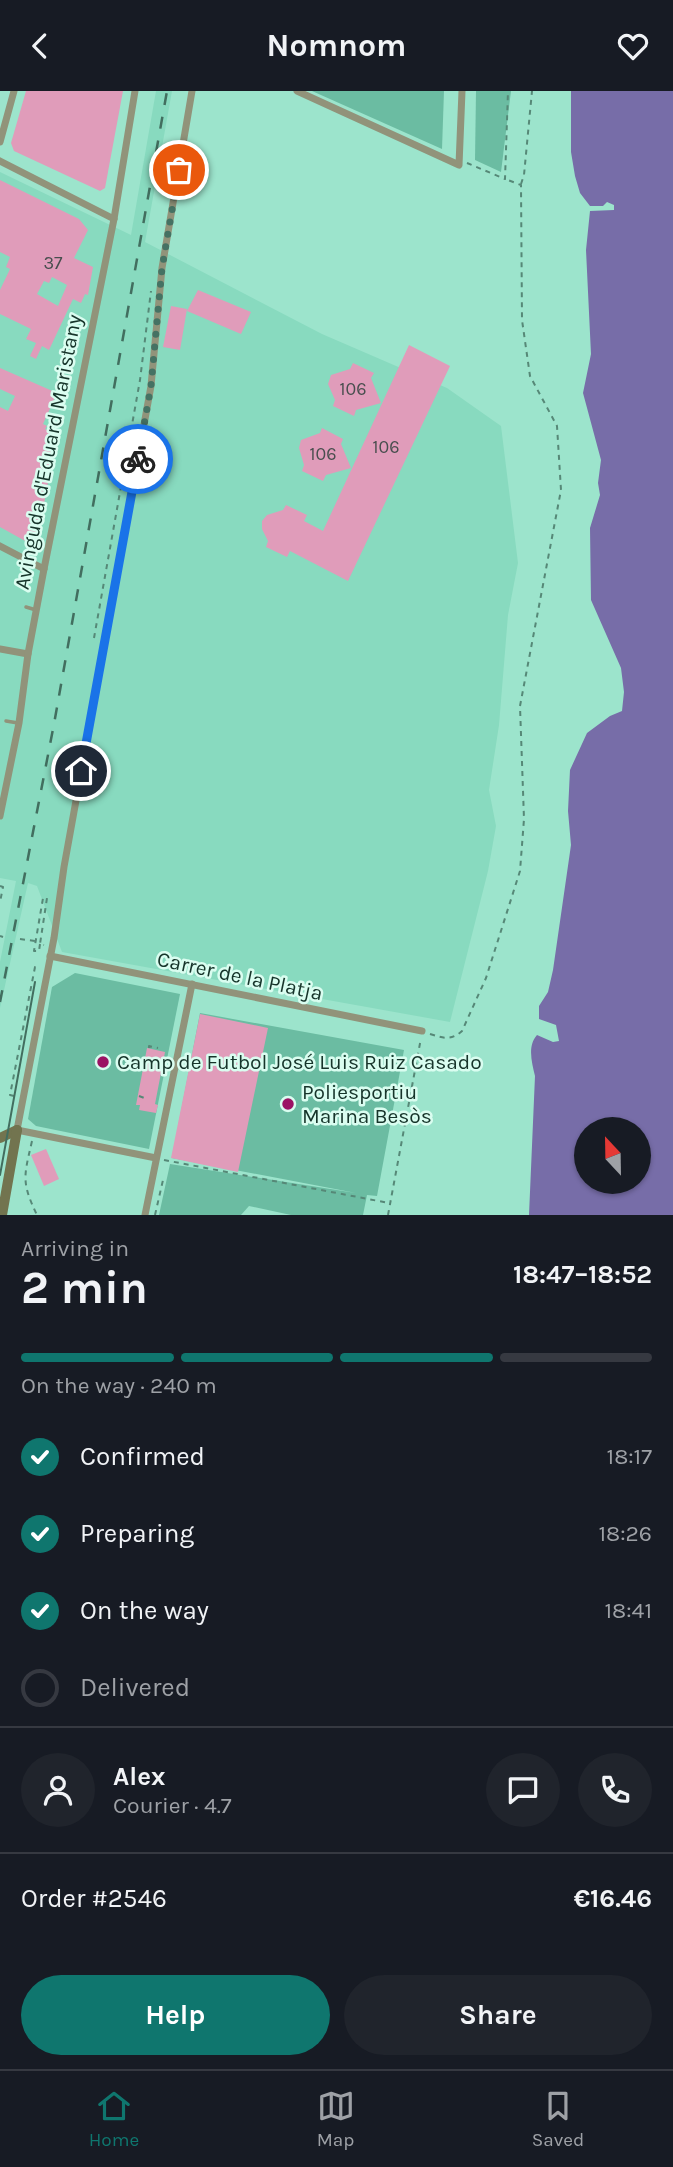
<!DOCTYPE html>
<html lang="en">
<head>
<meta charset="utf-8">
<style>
	:root { --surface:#171b24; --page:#20242c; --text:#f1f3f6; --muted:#9ea1a6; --line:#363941; --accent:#0f766e }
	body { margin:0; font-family:Karla,sans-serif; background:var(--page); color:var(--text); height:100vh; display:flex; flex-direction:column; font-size:26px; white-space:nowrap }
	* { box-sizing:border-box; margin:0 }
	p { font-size:23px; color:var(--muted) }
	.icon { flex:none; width:38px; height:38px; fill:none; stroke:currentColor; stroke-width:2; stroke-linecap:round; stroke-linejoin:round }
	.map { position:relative; height:1124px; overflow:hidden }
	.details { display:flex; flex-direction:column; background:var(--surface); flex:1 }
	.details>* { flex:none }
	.needle { width:46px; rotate:338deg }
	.fabs { position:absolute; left:574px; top:1026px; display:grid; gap:14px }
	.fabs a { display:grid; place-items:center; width:77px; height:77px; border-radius:50%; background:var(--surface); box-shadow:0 2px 5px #0004; font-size:35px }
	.pin { position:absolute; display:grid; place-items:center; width:60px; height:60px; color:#fff; margin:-30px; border:4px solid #fff; border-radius:50%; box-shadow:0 2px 7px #0007 }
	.courier { position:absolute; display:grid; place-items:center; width:70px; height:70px; margin:-35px; border:5px solid #1a73e8; border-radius:50%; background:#fff; color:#222; box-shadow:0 2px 9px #0007 }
	.head em { font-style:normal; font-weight:700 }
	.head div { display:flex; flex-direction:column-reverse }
	.head { display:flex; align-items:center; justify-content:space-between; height:119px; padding:0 21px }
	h1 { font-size:46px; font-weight:700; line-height:52px }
	.bar { display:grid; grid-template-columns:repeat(4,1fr); gap:10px 7px; align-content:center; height:84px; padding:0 21px }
	.bar i { height:9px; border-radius:5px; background:var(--line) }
	.bar .on { background:var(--accent) }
	.bar p { grid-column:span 4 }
	.line { display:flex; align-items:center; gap:18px; padding:0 21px; border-top:2px solid var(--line) }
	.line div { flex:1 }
	.round { display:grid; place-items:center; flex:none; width:74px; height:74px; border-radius:37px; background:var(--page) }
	ol { padding:0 21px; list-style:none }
	li { display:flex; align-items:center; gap:21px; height:77px }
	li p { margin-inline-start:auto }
	li .icon { padding:7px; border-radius:50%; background:var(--accent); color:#fff; stroke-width:4 }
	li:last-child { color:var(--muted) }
	li i { width:38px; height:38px; border:4px solid var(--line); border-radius:50% }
	.action { display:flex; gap:14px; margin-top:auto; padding:14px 21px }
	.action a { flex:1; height:80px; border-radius:42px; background:var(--accent); color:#fff; font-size:28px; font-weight:700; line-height:80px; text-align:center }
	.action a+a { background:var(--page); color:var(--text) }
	header { display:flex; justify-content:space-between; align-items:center; height:91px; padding:0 21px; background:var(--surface); font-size:32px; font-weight:700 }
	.tabs { display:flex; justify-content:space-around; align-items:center; height:98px; border-top:2px solid var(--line); background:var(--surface); font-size:19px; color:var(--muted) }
	.tabs a { display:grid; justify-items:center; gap:4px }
	.tabs .on { color:var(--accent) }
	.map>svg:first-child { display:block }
	.built { fill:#88dabf }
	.green { fill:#6bbca2 }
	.water { fill:#776da8; fill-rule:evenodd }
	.building { fill:#e09cba; fill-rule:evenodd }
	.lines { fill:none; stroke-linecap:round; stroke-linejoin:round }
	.path { stroke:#568877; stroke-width:2; stroke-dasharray:5 5; stroke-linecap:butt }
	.lane { stroke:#91937a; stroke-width:3.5 }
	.street { stroke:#91937a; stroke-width:7 }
	.secondary { stroke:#72744f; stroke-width:10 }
	.tram { stroke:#426e5f; stroke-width:2 }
	.rail { stroke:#426e5f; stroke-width:2.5; stroke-dasharray:12 12; stroke-linecap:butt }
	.done { stroke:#457263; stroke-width:7; stroke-dasharray:0 12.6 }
	.route { stroke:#1a73e8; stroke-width:9 }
	.poi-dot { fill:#9b1364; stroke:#dafdf0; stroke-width:2.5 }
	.labels { text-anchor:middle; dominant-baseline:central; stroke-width:5; stroke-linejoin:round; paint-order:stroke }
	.number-label { font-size:18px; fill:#484e4e }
	.street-label { font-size:21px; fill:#16342a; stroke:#dafdf0 }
	.poi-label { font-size:21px; fill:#16342a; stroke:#dafdf0; text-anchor:start }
</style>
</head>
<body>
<header><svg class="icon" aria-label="back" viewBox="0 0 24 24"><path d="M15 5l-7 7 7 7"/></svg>Nomnom<svg class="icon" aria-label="heart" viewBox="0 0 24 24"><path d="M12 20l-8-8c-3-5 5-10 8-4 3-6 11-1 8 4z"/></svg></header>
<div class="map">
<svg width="673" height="1124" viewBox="0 0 673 1124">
	<rect width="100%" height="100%" fill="#9ce4cc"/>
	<path class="built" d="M156 0H172L145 151 322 243 447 297 501 335 518 472 508 524 499 634 489 699 496 735 488 780 450 931 62 861 37 795 28 792 0 917V871L16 790 0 787V81L131 144Z"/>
	<g class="green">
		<path d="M312 0H444L442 58Z"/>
		<path d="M476 0H511L501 81 475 69Z"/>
		<path d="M75 882 180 903 149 1058 36 1035 28 1028 52 896Z"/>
		<path d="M200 922 404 959 377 1105 367 1104 363 1124H291L249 1115 241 1124H159L170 1073 356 1102 172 1067Z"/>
	</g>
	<path class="water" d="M571 0H673V1124H529L535 985C532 972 527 955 537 944L553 951 559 950 556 934 539 928V915L548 901 553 879 571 754 568 720 570 679 587 642 610 625 622 620 624 601 621 577 591 509 590 437 600 404 598 392 601 369 583 302 591 263 586 159 590 120 614 119V114L607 111 603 115H590L580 102 575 85 571 61ZM586 1038H639V1090H586Z"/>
	<g class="building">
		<path d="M26 0H123L105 97 100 100 14 60 11 52Z"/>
		<path d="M0 89 79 128 88 139 74 167 93 176 88 204 85 203 81 212 73 208 49 259 42 255 36 268 30 265 36 252 26 248 31 238 0 223V199L10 178 6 176 10 166 0 161ZM52 186 67 194 58 215 37 203 44 190 49 192Z"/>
		<path d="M198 199 251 221 241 243 187 220Z"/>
		<path d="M171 215 187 218 180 259 163 256Z"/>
		<path d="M409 254 450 275 348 490 290 460 287 466 266 456 268 450 262 438V430L267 424 283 419 286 414 307 424 304 430 323 440Z"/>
		<path d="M353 272 374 282 371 287 381 312 356 319 354 325 333 315 335 309 328 293 331 284 350 278Z"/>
		<path d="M0 277 57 302 43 333 47 335 45 338 57 343 36 456 0 436V316L8 320 15 305 0 298Z"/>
		<path d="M322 337 343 348 341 353 351 377 326 384 323 390 302 380 304 374 299 357 301 349 320 342Z"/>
		<path d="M145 361 169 363 165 388 159 387 158 393 145 390 147 380 142 379Z"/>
		<path d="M200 923 268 937 238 1081 171 1067Z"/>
		<path d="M147 957 165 961 155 1013 158 1014 156 1022 139 1019 140 1014H136Z"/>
		<path d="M46 1058 59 1088 44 1095 31 1064Z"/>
	</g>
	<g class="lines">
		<g class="path">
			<path d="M467 72 505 88 508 0"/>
			<path d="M521 93 524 84 532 0"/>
			<path d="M158 384 167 387"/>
			<path d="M94 547 140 289 151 200"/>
			<path d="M0 795 3 796 0 811"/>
			<path d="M0 845 3 846"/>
			<path d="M20 848 35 850"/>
			<path d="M40 853 39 860H34L43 807H47L40 853 44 854"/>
			<path d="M430 943C443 947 451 950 462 940L486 887 520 780 524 728 520 615 561 399 557 335 530 285 522 229 521 94 505 88"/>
			<path d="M149 957V955L158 957"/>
			<path d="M14 1005 10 1004 35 876 39 877"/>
			<path d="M139 1005 147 1008"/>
			<path d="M32 1050C24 1085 21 1091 37 1124"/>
			<path d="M164 1069 389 1112"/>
			<path d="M155 1124 163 1089H161"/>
			<path d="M388 1124 421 947"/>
		</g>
		<g class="lane">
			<path d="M26 516 36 519"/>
			<path d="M6 630 18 632"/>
		</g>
		<g class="street">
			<path d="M297 0 459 74 462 0"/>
			<path d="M0 51 14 0"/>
			<path d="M0 70 114 128"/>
			<path d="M0 455 44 478"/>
			<path d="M0 558 28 563"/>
			<path d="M0 725 19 632 28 563 44 478 114 128 135 0"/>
			<path d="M50 865 422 940"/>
			<path d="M156 1067 17 1039 54 847 64 776 151 295 162 177 192 0"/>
			<path d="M145 1124 192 893"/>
		</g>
		<g class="secondary">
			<path d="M0 1047 17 1039"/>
			<path d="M2 1124 17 1039"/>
		</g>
		<path class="tram" d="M0 1084 35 891"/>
		<path class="rail" d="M0 911 54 633 167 0"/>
	</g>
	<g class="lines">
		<path class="done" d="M138 368 151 295 162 177 179 79"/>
		<path class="route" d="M81 680 138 368"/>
	</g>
	<g class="poi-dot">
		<circle cx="103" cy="971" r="7"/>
		<circle cx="288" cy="1013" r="7"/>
	</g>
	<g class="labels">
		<g class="number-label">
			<text x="53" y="172">37</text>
			<text x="353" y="298">106</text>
			<text x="386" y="356">106</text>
			<text x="323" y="363">106</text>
		</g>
		<g class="street-label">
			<text transform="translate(48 361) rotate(-79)">Avinguda d'Eduard Maristany</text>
			<text transform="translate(240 885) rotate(12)">Carrer de la Platja</text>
		</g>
		<g class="poi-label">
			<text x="117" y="971">Camp de Futbol José Luis Ruiz Casado</text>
			<text x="302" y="1001">Poliesportiu<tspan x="302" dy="24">Marina Besòs</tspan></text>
		</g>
	</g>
</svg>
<div class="fabs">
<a><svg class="needle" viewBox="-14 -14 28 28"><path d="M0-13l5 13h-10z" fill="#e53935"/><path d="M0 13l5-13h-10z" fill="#9ea1a6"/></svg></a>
</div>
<div class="pin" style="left:179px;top:79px;background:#ea580c"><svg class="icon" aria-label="bag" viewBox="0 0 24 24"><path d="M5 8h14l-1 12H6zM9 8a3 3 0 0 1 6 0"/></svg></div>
<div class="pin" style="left:81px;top:680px;background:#1f2937"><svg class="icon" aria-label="home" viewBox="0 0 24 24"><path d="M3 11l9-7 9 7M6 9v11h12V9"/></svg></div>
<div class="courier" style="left:138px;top:368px"><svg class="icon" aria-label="bike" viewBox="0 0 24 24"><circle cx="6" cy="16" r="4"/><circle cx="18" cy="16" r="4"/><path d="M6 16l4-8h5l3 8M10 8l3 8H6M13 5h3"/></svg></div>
</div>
<section class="details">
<div class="head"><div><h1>2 min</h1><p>Arriving in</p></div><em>18:47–18:52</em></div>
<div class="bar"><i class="on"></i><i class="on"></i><i class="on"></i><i></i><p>On the way · 240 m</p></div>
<ol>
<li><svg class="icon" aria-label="check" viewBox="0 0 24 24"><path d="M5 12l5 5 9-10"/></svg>Confirmed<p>18:17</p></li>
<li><svg class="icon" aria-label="check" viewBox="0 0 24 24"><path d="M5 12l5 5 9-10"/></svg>Preparing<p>18:26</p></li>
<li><svg class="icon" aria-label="check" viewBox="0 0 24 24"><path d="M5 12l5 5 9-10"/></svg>On the way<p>18:41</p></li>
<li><i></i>Delivered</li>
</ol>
<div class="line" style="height:126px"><a class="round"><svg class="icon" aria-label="person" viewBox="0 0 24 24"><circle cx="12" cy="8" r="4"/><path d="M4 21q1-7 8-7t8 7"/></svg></a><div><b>Alex</b><p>Courier · 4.7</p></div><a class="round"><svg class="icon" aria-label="chat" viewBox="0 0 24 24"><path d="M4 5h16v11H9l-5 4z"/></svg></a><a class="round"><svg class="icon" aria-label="phone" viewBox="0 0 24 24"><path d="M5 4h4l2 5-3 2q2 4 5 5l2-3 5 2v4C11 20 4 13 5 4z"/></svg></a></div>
<div class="line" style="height:91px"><div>Order #2546</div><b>€16.46</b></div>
<div class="action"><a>Help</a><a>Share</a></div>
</section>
<nav class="tabs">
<a class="on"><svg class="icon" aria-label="home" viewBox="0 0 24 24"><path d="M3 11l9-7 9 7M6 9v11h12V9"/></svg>Home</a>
<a><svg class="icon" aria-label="map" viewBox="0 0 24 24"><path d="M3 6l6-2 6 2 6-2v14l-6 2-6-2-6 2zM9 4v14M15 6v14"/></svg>Map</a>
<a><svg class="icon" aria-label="saved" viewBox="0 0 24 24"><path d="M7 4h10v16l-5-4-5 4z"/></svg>Saved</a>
</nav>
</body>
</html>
